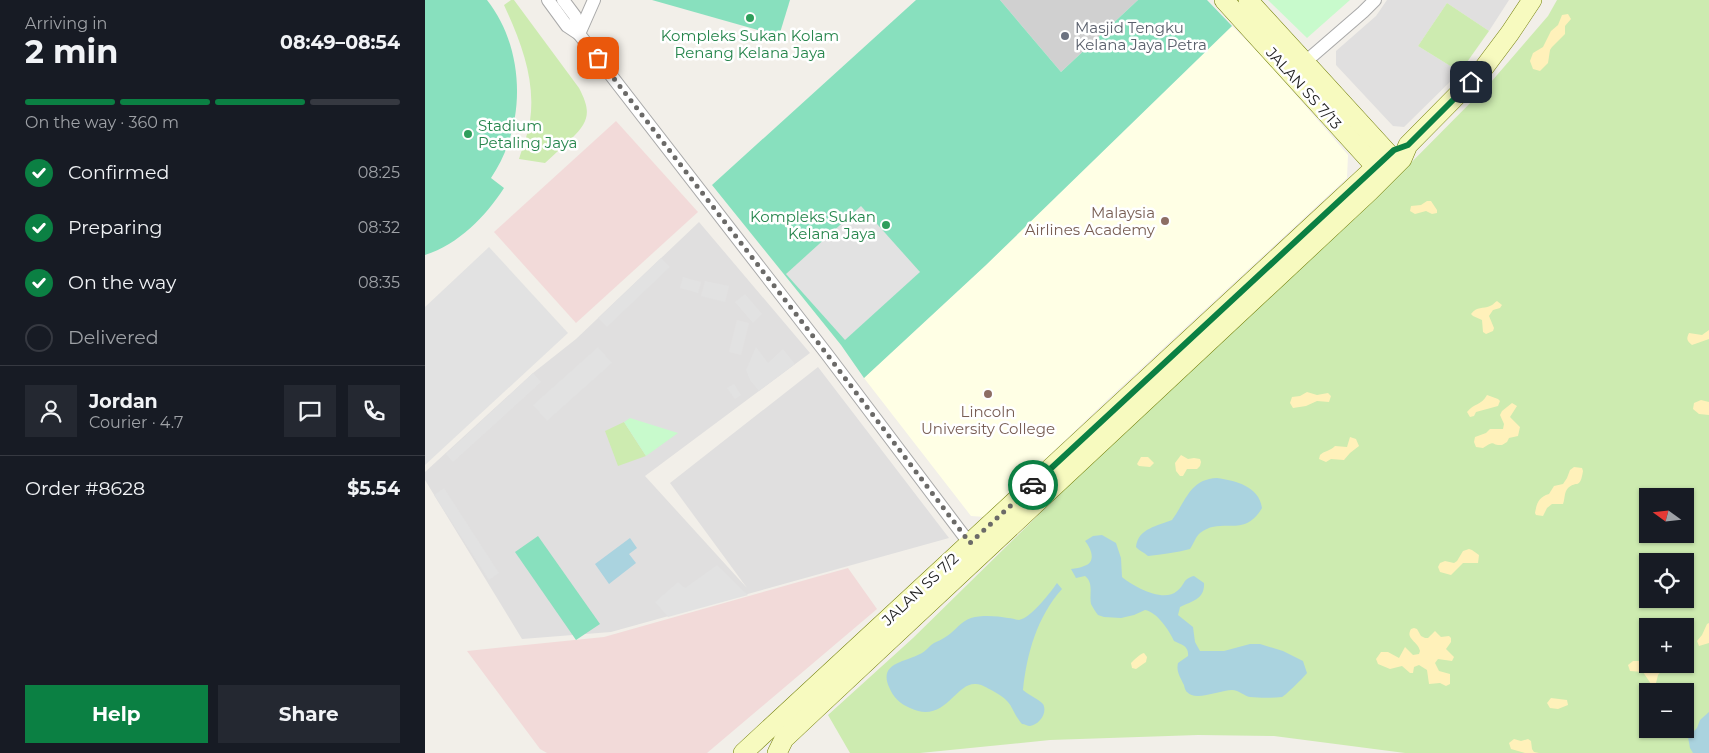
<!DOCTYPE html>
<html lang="en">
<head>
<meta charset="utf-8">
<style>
	:root { --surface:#171b24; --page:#242831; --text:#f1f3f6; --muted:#9ea1a6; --line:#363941; --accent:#0b8043 }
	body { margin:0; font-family:Montserrat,sans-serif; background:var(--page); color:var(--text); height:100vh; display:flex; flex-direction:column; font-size:19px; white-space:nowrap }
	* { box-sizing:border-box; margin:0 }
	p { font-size:16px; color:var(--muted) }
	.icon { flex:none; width:28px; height:28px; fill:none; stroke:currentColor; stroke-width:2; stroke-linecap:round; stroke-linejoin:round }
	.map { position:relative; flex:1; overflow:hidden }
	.details { display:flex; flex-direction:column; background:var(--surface); width:425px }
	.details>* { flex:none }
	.needle { width:32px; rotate:285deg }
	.tools { position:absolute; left:1214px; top:488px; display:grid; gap:10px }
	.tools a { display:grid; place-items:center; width:55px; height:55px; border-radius:0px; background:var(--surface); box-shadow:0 1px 4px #0004; font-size:25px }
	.pin { position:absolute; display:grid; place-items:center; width:42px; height:42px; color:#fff; margin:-21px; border-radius:10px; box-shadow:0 2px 8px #0006 }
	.courier { position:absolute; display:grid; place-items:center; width:50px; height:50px; margin:-25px; border:4px solid #0b8043; border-radius:50%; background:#fff; color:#222; box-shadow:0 1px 6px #0007 }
	.headline em { font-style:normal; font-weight:700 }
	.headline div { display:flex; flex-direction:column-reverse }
	.headline { display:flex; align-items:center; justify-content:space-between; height:85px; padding:0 25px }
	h1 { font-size:32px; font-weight:700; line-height:38px }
	.bar { display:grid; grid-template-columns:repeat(4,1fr); gap:8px 5px; align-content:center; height:60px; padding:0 25px }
	.bar i { height:6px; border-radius:4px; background:var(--line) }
	.bar .on { background:var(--accent) }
	.bar p { grid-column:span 4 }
	.line { display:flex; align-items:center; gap:12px; padding:0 25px; border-top:1px solid var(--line) }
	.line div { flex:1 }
	.round { display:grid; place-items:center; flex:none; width:52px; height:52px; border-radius:0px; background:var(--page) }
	ol { padding:0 25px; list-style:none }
	li { display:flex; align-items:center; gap:15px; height:55px }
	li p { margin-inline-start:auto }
	li .icon { padding:5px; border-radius:50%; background:var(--accent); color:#fff; stroke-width:4 }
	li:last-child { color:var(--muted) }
	li i { width:28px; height:28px; border:2px solid var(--line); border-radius:50% }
	.action { display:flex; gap:10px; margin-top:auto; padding:10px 25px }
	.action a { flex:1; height:58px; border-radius:0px; background:var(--accent); color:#fff; font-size:20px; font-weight:700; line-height:58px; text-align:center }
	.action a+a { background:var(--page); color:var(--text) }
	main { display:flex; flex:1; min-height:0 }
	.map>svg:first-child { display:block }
	.residential { fill:#e0dfdf }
	.commercial { fill:#f2dad9 }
	.education { fill:#ffffe5 }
	.religious { fill:#d0d0d0 }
	.grass { fill:#cdebb0; fill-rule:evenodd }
	.sand { fill:#fff1ba }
	.park { fill:#c8facc }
	.pitch { fill:#88e0be }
	.parking { fill:#e2e2e2 }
	.water { fill:#aad3df }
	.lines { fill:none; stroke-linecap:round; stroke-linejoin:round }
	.street-casing { stroke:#a9a9a9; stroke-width:14 }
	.secondary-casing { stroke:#707d05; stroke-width:20 }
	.street { stroke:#fff; stroke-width:12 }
	.secondary { stroke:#f7fabf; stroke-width:19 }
	.done { stroke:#6b6a68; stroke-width:5; stroke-dasharray:0 9 }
	.route { stroke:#0b8043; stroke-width:6 }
	.leisure-dot { fill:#2e9e5b; stroke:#fff; stroke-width:2 }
	.worship-dot { fill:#6b7280; stroke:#fff; stroke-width:2 }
	.education-dot { fill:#8d6e63; stroke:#fff; stroke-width:2 }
	.labels { text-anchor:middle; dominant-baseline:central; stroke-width:5; stroke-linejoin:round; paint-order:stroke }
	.worship-label { font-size:15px; fill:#5b616d; stroke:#fff; text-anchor:start }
	.leisure-label { font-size:15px; fill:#27864d; stroke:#fff }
	.street-label { font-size:15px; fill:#222; stroke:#fff }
	.education-label { font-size:15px; fill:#785e54; stroke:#fff; text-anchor:end }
</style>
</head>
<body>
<main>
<section class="details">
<div class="headline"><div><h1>2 min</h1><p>Arriving in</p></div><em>08:49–08:54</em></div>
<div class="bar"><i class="on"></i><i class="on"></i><i class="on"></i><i></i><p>On the way · 360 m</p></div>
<ol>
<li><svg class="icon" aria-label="check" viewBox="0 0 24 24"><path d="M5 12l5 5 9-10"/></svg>Confirmed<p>08:25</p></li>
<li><svg class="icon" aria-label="check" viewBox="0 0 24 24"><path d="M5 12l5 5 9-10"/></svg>Preparing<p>08:32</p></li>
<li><svg class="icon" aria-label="check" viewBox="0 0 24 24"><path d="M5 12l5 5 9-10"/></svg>On the way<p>08:35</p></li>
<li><i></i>Delivered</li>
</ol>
<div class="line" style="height:90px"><a class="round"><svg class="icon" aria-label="person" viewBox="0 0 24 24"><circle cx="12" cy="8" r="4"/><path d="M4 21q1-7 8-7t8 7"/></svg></a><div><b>Jordan</b><p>Courier · 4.7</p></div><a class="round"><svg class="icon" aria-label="chat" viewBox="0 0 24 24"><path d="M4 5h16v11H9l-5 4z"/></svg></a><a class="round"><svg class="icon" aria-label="phone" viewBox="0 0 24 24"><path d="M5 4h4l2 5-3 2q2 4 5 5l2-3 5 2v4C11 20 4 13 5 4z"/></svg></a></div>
<div class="line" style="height:65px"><div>Order #8628</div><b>$5.54</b></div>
<div class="action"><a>Help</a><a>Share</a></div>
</section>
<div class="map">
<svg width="1284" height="753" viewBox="0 0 1284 753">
	<rect width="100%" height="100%" fill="#f2efe9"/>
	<g class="residential">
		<path d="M962 0H1084L1064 31 1022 3 993 46 1035 72 979 127 968 126 911 65V51L951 16Z"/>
		<path d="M274 222 385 353 220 476 322 588 245 483 393 367 524 538 186 632 97 639 0 480V472L108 373 151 339Z"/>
	</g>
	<g class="commercial">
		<path d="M191 121 273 212 151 323 69 232Z"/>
		<path d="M423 568 452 609 282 753H122L115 749 42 651 179 637Z"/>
	</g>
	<path class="education" d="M807 26 836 55 923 155 922 178 682 400 560 517 546 516 439 378 561 265Z"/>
	<path class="religious" d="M575 0H713L636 72Z"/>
	<g class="grass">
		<path d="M86 0H89L154 88C166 111 165 121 146 139 137 147 129 155 120 163L94 159C98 146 103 134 105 121 111 80 96 42 79 5Z"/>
		<path d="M1132 0H1284V753H980L849 736 773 735 625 740 495 753H425L403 715 488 638 644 485 959 190 1066 82 1123 16ZM1222 496H1260V534H1222ZM1222 561H1260V599H1222ZM1222 626H1260V664H1222ZM1222 691H1260V729H1222Z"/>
		<path d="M1022 3 1064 31 1035 72 993 46Z"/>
		<path d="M199 422 221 456 193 466 180 431Z"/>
	</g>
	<g class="sand">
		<path d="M1143 14 1146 19 1140 26V34L1127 47 1125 50 1123 63 1115 71 1108 69 1105 61 1108 53 1118 47 1126 31 1133 25 1137 15Z"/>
		<path d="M1002 201H1006L1012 210V213L1007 214 1001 211 990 214 985 211 986 206 996 205Z"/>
		<path d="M1072 301 1077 305 1075 308 1068 310 1064 316 1069 328 1068 331 1061 334 1058 332 1057 320 1048 316 1046 314C1052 306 1058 309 1065 306 1068 305 1070 302 1072 301Z"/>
		<path d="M1284 330V339L1267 345C1262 341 1261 339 1264 333L1277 335Z"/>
		<path d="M882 392 892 395 903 393 906 396 904 402 892 401 881 406 868 408 865 403 867 397 875 396Z"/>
		<path d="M1062 395 1073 399 1075 401 1073 406 1051 412 1049 416 1045 417 1042 412C1049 403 1056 406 1062 395Z"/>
		<path d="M1276 400 1284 402V415L1274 414 1268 409 1269 403Z"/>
		<path d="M1087 403 1092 406 1085 417 1095 427 1093 436 1084 438 1082 442 1077 445C1065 446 1072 439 1058 448L1051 447 1049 442 1050 437 1061 433 1065 429H1078L1079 424 1075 415 1077 411Z"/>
		<path d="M925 437 931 439 934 446 925 453 919 460 906 459 901 462 894 459 895 455C899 451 905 451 910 446L922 447Z"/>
		<path d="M756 455 763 459 769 458 775 459 776 462 775 466 772 469H762L758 476H755L751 471 750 463Z"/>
		<path d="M716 457H723L729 463 725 467 714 466 712 464Z"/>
		<path d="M1149 467 1157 468 1158 471C1155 490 1152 480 1143 488 1139 492 1140 499 1138 504H1127L1122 508 1118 516 1111 515 1110 513C1112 502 1114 497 1124 494L1129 486 1138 484 1142 478 1145 470Z"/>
		<path d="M1044 549 1047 550 1054 555 1053 563H1038L1026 575 1015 572 1013 567 1015 563 1020 561 1029 563 1032 561 1038 551Z"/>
		<path d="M1284 623V643L1274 646 1272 641 1277 635 1282 624Z"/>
		<path d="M989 628 992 629 996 636 1000 638H1003L1010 631 1016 637 1024 636 1026 638V642L1021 649 1029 657 1027 661 1013 659 1010 663 1014 671 1025 674V684L1021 686 1015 683 1004 684 1002 670 994 665 989 667 988 673H985L977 666 965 669 953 664 951 659 956 652H963L974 658 980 647 988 655 994 654 995 651C993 641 980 639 986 629Z"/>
		<path d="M719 653 722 657 721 662 711 669 707 668 706 663C709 660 715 654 719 653Z"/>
		<path d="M1208 661H1215L1224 664H1237L1239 668 1233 675 1231 683 1226 684 1218 672 1205 671 1203 665Z"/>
		<path d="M1126 698 1142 700 1143 705 1133 709 1125 708 1122 703Z"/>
		<path d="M1089 739 1096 741 1103 739 1106 741 1107 749 1109 752 1114 753H1100L1086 749 1084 743Z"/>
	</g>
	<g class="park">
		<path d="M843 0H925L882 38Z"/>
		<path d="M205 418 253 433 221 456 199 422Z"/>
	</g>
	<g class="pitch">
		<path d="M0 0H62C93 39 100 97 83 144 79 156 73 167 66 178L79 188C60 217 34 244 0 255Z"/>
		<path d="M227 0H365L354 36Z"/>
		<path d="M491 0H575L636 72 713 0H782L807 26 561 265 439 378 416 345 287 185Z"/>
		<path d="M113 536 175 624 151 640 90 552Z"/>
	</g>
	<g class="parking">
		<path d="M436 206 495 272 420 340 361 274Z"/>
		<path d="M64 247 143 333 0 465V307Z"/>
		<path d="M236 258 245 267 182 327 173 318Z"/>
		<path d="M258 277 276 282 273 293 255 288Z"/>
		<path d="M280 281 304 286 300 302 276 296Z"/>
		<path d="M320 294 337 314 328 323 310 302Z"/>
		<path d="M312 320 324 323 316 355 304 352Z"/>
		<path d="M173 347 187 363 122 421 108 405Z"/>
		<path d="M331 347 343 363 358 349 370 364 334 391 325 380 321 370Z"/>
		<path d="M108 373 116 382 28 462 21 454Z"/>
		<path d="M309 384 316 395 310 399 302 388Z"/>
		<path d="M19 488 74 573 64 580 9 495Z"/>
		<path d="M292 565 323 595 243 617 230 602 253 582 260 588Z"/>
	</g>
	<g class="water">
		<path d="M792 478C811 481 834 486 837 508 819 539 797 516 775 533 771 536 768 545 765 549 751 553 737 554 723 556 719 552 714 551 711 547 713 528 733 526 747 520 761 501 765 479 792 478Z"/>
		<path d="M677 535 691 543 696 558 697 577C709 587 739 603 752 591 761 584 757 579 769 576L779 583C780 599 767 601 755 607L753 615 768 627 770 642 775 651H799L825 644H835L858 651 878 661 882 673C879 677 861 695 857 697 847 698 835 698 825 697 819 696 814 690 807 690 795 690 770 702 762 692 761 692 759 686 759 685 755 677 751 671 753 663L763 656C764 646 757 645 749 641 744 630 732 612 720 610L709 615 696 618 679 617 673 615C670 611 668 608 666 604 664 594 669 583 660 576L651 578 646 569C651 568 655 568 659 566 672 562 666 548 660 541L668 536Z"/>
		<path d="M205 538 212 548 204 554 211 563 184 584 170 564Z"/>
		<path d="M632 583 637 589C612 617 602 653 598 690 603 695 614 699 618 704 623 713 614 725 605 726 602 726 600 724 597 724 584 708 590 703 568 691 562 688 557 684 551 684 530 682 520 725 485 708 475 704 468 697 464 687 453 662 482 662 497 653 501 651 504 646 509 643 513 641 518 639 522 636 530 631 536 621 546 618 557 615 572 616 583 618 587 618 591 620 594 620 606 618 625 593 632 583Z"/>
		<path d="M1284 712V753H1268L1265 748 1263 737 1272 728 1275 720Z"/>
	</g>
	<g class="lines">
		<defs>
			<g id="street">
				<path d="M123 0 142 26 154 34 401 353 548 548"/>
				<path d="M138 0 150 16 154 34"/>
				<path d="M154 34 169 0"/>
				<path d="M879 63 938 12 950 0"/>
			</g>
			<g id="secondary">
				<path d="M799 0 959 176"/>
				<path d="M823 0 972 163"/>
				<path d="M318 753 959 159"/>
				<path d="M352 753 359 739 393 707 945 191 977 159 983 145 1058 69 1085 33 1107 0"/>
			</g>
		</defs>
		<use href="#street" class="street-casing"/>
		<use href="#secondary" class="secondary-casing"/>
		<use href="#street" class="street"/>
		<use href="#secondary" class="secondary"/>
	</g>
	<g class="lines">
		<path class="done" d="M173 58 401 353 545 543 608 485"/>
		<path class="route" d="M608 485 969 150 983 145 1046 82"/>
	</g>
	<g class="leisure-dot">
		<circle cx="325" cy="18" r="5"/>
		<circle cx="43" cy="134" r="5"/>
		<circle cx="461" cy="225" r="5"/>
	</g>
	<circle class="worship-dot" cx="640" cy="36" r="5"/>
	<g class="education-dot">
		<circle cx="740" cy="221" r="5"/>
		<circle cx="563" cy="394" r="5"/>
	</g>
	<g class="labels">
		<g class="worship-label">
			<text x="650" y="27">Masjid Tengku<tspan x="650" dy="17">Kelana Jaya Petra</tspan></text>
		</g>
		<g class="leisure-label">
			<text x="325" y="35">Kompleks Sukan Kolam<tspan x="325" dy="17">Renang Kelana Jaya</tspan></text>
			<text x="53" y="125" text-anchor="start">Stadium<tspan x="53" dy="17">Petaling Jaya</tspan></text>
			<text x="451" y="216" text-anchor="end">Kompleks Sukan<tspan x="451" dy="17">Kelana Jaya</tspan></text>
		</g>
		<g class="street-label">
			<text transform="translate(879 88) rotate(48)">JALAN SS 7/13</text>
			<text transform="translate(495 589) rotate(-43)">JALAN SS 7/2</text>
		</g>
		<g class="education-label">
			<text x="730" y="212">Malaysia<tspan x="730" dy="17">Airlines Academy</tspan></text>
			<text x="563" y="411" text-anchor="middle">Lincoln<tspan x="563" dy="17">University College</tspan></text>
		</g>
	</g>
</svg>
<div class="tools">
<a><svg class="needle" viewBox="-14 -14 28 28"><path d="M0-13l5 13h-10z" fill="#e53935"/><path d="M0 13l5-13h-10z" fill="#9ea1a6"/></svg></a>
<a><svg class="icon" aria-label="locate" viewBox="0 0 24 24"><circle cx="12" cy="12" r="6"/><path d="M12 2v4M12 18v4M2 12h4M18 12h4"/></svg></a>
<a>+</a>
<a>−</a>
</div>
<div class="pin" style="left:173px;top:58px;background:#ea580c"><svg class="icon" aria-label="bag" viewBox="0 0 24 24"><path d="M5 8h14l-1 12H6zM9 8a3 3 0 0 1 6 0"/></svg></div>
<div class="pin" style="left:1046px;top:82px;background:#1f2937"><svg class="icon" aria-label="home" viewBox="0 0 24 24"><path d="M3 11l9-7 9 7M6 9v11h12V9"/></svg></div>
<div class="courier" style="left:608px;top:485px"><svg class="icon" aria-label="car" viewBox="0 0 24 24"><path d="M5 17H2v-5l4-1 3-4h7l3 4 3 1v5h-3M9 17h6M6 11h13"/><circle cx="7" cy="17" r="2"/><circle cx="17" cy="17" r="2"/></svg></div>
</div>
</main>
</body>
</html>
